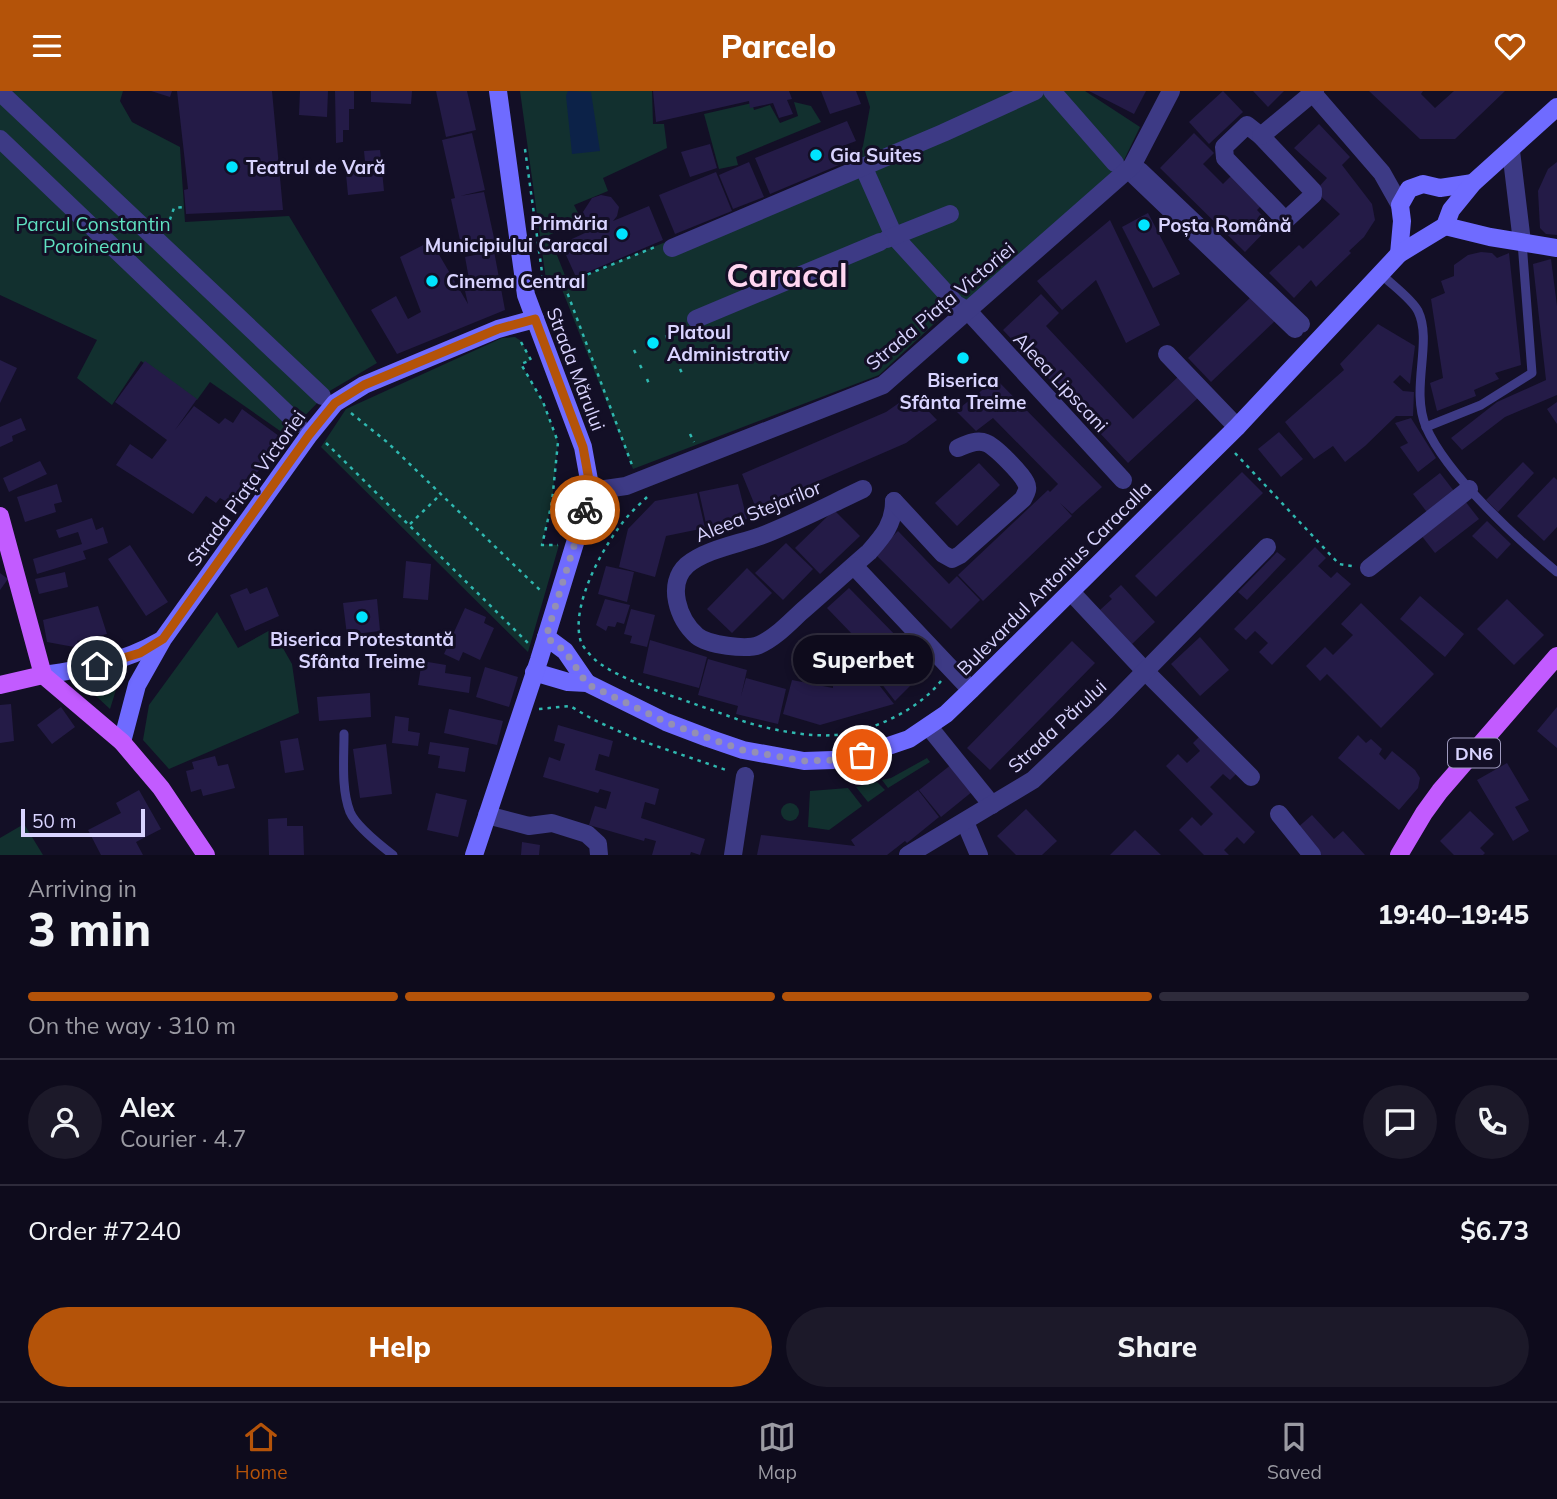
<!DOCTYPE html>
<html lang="en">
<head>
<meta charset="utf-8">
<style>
	:root { --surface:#0e0b1c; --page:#1c1929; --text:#f1f3f6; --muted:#9b9ba3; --line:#2e2b3b; --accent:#b45309 }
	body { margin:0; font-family:Mulish,sans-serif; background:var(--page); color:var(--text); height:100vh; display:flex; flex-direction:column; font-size:26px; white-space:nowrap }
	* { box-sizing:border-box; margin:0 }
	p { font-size:23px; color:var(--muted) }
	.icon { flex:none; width:38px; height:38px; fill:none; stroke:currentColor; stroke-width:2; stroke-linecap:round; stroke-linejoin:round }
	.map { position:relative; height:764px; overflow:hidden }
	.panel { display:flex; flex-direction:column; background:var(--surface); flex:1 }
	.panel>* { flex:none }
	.scale { position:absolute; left:21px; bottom:18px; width:124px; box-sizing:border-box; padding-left:7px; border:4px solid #d9d4ff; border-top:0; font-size:19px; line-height:24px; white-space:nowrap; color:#d9d4ff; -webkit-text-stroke:5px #130f26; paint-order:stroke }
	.pin { position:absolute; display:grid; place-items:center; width:60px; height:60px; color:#fff; margin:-30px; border:4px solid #fff; border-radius:50%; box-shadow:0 2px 7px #0007 }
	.courier { position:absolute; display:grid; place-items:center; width:70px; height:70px; margin:-35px; border:5px solid #b45309; border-radius:50%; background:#fff; color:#222; box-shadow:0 2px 9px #0007 }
	.bubble { position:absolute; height:49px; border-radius:24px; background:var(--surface); box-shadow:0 4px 10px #0003,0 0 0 2px var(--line); font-size:23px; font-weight:800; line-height:49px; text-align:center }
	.overview em { font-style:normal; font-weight:800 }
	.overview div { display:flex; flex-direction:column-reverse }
	.overview { display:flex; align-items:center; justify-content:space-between; height:119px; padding:0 28px }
	h1 { font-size:46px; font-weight:800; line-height:52px }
	.bar { display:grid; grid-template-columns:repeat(4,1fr); gap:10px 7px; align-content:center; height:84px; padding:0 28px }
	.bar i { height:9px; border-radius:5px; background:var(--line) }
	.bar .on { background:var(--accent) }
	.bar p { grid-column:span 4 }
	.line { display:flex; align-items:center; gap:18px; padding:0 28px; border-top:2px solid var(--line) }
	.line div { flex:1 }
	.round { display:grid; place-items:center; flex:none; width:74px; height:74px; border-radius:37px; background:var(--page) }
	.primary-button { display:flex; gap:14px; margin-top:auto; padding:14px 28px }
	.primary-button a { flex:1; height:80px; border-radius:42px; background:var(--accent); color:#fff; font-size:28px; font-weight:800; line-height:80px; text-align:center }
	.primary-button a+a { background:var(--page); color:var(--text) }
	header { display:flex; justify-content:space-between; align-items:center; height:91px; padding:0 28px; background:var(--accent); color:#fff; font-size:32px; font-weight:800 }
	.menu { display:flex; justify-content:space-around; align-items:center; height:98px; border-top:2px solid var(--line); background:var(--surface); font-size:19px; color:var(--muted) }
	.menu a { display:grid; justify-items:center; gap:4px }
	.menu .on { color:var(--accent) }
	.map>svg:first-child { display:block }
	.green { fill:#12302f }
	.water { fill:#0c2248 }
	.building { fill:#241b47 }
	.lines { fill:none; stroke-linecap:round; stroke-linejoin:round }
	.path { stroke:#2fb8b0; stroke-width:2.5; stroke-dasharray:3.5 5; stroke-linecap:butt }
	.lane { stroke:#3d3a85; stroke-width:9 }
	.street { stroke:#3d3a85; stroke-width:18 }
	.secondary { stroke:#6f6bff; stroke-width:18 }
	.primary { stroke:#c25bff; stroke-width:18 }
	.done { stroke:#948fb3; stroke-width:7; stroke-dasharray:0 12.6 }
	.route { stroke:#b45309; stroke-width:9 }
	.poi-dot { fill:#00e5ff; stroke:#130f26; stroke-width:2.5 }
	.labels { text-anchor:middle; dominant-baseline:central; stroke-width:6; stroke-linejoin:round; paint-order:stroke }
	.shield { fill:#130f26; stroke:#9e99be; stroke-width:2 }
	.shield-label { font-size:18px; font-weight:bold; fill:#d9d4ff }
	.poi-label { font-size:19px; font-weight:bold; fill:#d9d4ff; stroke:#130f26; text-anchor:start }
	.park-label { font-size:19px; fill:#5fe0c0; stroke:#130f26 }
	.street-label { font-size:19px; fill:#d9d4ff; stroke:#130f26 }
	.town-label { font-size:33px; font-weight:bold; fill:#ffd6f0; stroke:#130f26 }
</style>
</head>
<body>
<header><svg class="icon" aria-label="menu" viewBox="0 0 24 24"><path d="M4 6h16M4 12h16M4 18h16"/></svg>Parcelo<svg class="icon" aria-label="heart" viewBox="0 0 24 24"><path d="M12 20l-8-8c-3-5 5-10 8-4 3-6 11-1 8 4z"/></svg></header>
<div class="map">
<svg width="1557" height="764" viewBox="0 0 1557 764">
	<rect width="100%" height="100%" fill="#130f26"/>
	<g class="green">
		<path d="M0 0H123L120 10 132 31 180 56 185 131 289 125 377 272 328 301 286 344 210 291 197 309 141 270 112 314 77 287 97 249 0 204Z"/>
		<path d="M520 0H652L653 33H664L667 57 603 87 608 100 574 114 582 130 549 144 566 187 547 196Z"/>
		<path d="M865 0H1085L1140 36 1124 69 1112 82 960 216 948 220 879 284 633 378 561 196 616 171 855 75 863 55 870 16Z"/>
		<path d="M794 11 811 15 821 31 736 66 738 74 719 78 704 23 752 12 754 19 770 14 780 32 798 25Z"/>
		<path d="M515 246 521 250 531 269 521 273 543 311 558 351 552 411 542 453 559 454 528 561 321 356 346 318 502 247Z"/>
		<path d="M217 521 238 557 272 538 292 573 299 622 169 678 143 649 149 614Z"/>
		<path d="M114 587 119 589 110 618 82 592Z"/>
		<path d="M927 667 930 671 888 697 882 689 891 687Z"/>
		<path d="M877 691 885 699 868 711 856 696Z"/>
		<path d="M848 697 862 715 829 739 808 736 810 700Z"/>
		<circle cx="790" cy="721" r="9"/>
		<path d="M24 733 43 764H0V747Z"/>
	</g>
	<path class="water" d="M568 0 591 1 600 60 572 63 566 5Z"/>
	<g class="building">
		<path d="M151 0H172L170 6Z"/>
		<path d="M177 0H272L283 119 186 123 184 99 188 98Z"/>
		<path d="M300 0H328L327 26 299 24Z"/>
		<path d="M335 0H354V18H349V39H343V51L336 52Z"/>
		<path d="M371 0H412L411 13 371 11Z"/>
		<path d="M436 0H467L476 39 446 46Z"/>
		<path d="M653 0H789L792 8 787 9 793 23 779 27 773 12 750 17 749 10 656 31Z"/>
		<path d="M821 0H856L861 13 830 23Z"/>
		<path d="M1089 0H1146L1134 23Z"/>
		<path d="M1223 0 1243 21 1209 53 1189 31Z"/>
		<path d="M1253 0H1284L1268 16Z"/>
		<path d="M1369 0H1423L1421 3 1435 17 1454 0H1505L1455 48H1420Z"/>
		<path d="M847 30 856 50 840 56 846 71 770 103 755 67Z"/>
		<path d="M1319 33 1350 66 1342 74 1372 113 1375 129 1364 146 1349 160 1351 162 1316 196 1311 189 1294 207 1269 182 1299 154 1303 158 1340 123 1315 100 1327 87 1294 57Z"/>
		<path d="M472 42 485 99 460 105 484 101 496 156 463 163 451 108 455 107 442 49Z"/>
		<path d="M1194 42 1214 62 1203 73 1223 93 1231 85 1261 115 1257 119 1271 134 1245 161 1160 77Z"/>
		<path d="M710 53 717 77 690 86 681 61Z"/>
		<path d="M380 59 384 100 348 104 346 83 366 81 364 60Z"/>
		<path d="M749 71 764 106 733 118 719 84Z"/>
		<path d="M1557 71V144L1546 143 1540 137 1538 100 1548 78Z"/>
		<path d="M716 81 732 120 675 143 659 104Z"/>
		<path d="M601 104 611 106 619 116 617 125 613 130 649 115 663 149 576 186 561 153 598 136 589 133 583 121 592 107Z"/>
		<path d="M1148 122 1180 183 1153 197 1122 136Z"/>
		<path d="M1110 129 1160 234 1126 252 1096 189 1062 219 1037 190Z"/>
		<path d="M431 150 468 213 465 200 471 199 465 166 494 160 505 219 397 263 371 219 396 205 408 228 421 221 400 166Z"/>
		<path d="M1481 161 1492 162 1497 167 1509 162 1521 274 1495 282 1499 288 1474 299 1476 305 1437 320 1430 292 1443 287 1431 208 1445 202 1441 190 1454 185V174L1468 164Z"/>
		<path d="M1551 168 1557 215V304L1505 326 1462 359 1451 347 1497 311 1546 289 1533 173Z"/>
		<path d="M1041 203 1059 222 1046 235 1133 328 1179 285 1199 306 1128 372 1003 239Z"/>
		<path d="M1254 203 1277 228 1211 291 1188 267Z"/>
		<path d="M1378 233 1415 255 1410 293 1400 284 1393 291 1403 300 1414 301 1413 325H1396L1365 355 1345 371 1333 355 1314 368 1285 331 1344 279 1340 273Z"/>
		<path d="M0 269 17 277 0 312Z"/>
		<path d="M145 270 197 308 175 339 194 315 219 333 225 327 233 332 242 318 283 348 232 414 220 407 216 412 206 405 193 423 116 374 130 353 152 368 167 349 115 311Z"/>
		<path d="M996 288 1102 396 1072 423 1060 412 1072 425 983 510 958 484 1048 399 1050 401 1058 393 993 327 976 340 956 320Z"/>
		<path d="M912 303 937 329 906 352 756 417 742 383 886 321Z"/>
		<path d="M1557 311V333L1547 318Z"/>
		<path d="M21 327 26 339 12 345 13 350 0 356V336Z"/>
		<path d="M1411 327 1436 367 1418 381 1400 356 1408 352 1395 332Z"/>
		<path d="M1279 341 1303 368 1281 386 1258 358Z"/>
		<path d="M40 370 47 383 9 401 3 387Z"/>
		<path d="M1523 371 1534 382 1498 421 1486 409Z"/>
		<path d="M979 372 1000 394 957 435 935 412Z"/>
		<path d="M1242 381 1263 402 1156 506 1135 485Z"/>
		<path d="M1440 382 1457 404 1430 425 1413 403Z"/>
		<path d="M1554 386 1557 389V436L1544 450 1517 425Z"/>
		<path d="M57 393 62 411 54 413 56 421 25 431 17 406Z"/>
		<path d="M738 393 747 428 707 437 699 401Z"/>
		<path d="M697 402 705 437 666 445 655 486 619 476 628 438 655 410Z"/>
		<path d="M1465 410 1479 428 1435 462 1421 444Z"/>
		<path d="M834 419 860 445 820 483 795 457Z"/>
		<path d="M92 427 96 439 103 436 108 452 83 460 86 468 37 483 33 468 82 453 78 441 59 447 56 439Z"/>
		<path d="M1487 430 1511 453 1497 468 1472 445Z"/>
		<path d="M898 440 949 493 957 485 980 509 951 538 875 463Z"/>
		<path d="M786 452 813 478 783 509 755 482Z"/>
		<path d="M130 454 168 511 146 525 108 468Z"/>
		<path d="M1315 456 1326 467 1318 475 1331 487 1337 481 1351 493 1272 574 1259 561 1268 552 1255 540 1246 549 1234 538Z"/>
		<path d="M1277 461 1286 468 1247 509 1238 501Z"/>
		<path d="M406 470 431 473 428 509 403 507Z"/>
		<path d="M606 475 634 481 627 511 598 503Z"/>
		<path d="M747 477 772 502 732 542 707 518Z"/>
		<path d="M65 481 68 496 39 503 35 488Z"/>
		<path d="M0 482 8 488 0 499Z"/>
		<path d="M1121 494 1155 531 1132 553 1100 519 1112 508 1109 505Z"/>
		<path d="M267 496 279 525 245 540 230 504 247 497 250 503Z"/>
		<path d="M849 497 903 552 881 573 827 517Z"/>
		<path d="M1420 505 1464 543 1445 566 1400 528Z"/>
		<path d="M377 508 380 540 347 544 343 512Z"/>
		<path d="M605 508 630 514 624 533 617 531 615 536 608 535 606 540 596 534Z"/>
		<path d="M1507 508 1544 544 1514 574 1477 538Z"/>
		<path d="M1361 512 1434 583 1381 637 1327 583 1320 590 1306 575 1325 556 1333 564 1353 544 1341 533Z"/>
		<path d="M98 515 107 543 77 550 79 554 74 556 47 551 43 529Z"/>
		<path d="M465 517 486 526 484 532 494 537 480 569 463 561 459 570 444 563Z"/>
		<path d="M631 518 655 524 647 556 630 552 632 545 624 543Z"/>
		<path d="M1200 546 1229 579 1200 605 1171 573Z"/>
		<path d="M650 549 707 566 699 597 643 582Z"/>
		<path d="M1072 550 1095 572 990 679 967 657Z"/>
		<path d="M904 554 926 579 895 610 874 583Z"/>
		<path d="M708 568 747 579 741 605 746 587 786 598 778 633 736 623 738 615 698 604Z"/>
		<path d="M422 570 446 574 445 582 471 586 469 602 418 594Z"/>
		<path d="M485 576 518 586 509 616 476 606Z"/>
		<path d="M872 585 894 613 820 634 783 623 792 589 833 597V595Z"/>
		<path d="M370 602 371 626 319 630 317 606Z"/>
		<path d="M11 613 14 650 0 652V614Z"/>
		<path d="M61 616 75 636 52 653 37 634Z"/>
		<path d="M1557 616V657L1537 640Z"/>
		<path d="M449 618 503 630 497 654 444 642Z"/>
		<path d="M395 625 409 627 408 640 420 642 418 655 392 652Z"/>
		<path d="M558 634 613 650 609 666 599 663 595 679 659 698 655 714 645 711 641 727 705 748 700 764 691 761 690 764H652L656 750 645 747 644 750 589 734 595 715 606 718 611 701 600 698 598 702 543 686 549 666 560 670 565 653 554 650Z"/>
		<path d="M1204 641 1241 678 1230 689 1223 683 1210 696 1255 741 1244 753 1237 746 1224 759 1229 764H1204L1179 739 1192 726 1201 735 1213 723 1166 675 1178 663 1187 672 1200 660 1193 652Z"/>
		<path d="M1358 644 1366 652 1371 648 1382 658 1379 663 1385 669 1392 660 1415 679 1420 687 1418 697 1399 719 1338 667Z"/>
		<path d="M298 647 304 679 285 682 280 650Z"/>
		<path d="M430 651 469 657 465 681 438 677 440 665 428 663Z"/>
		<path d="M386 653 392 703 360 707 353 658Z"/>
		<path d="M215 665 218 675 228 673 235 697 203 705 201 698 191 701 186 680 194 678 192 671Z"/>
		<path d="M1507 672 1529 709 1515 716 1529 740 1513 750 1477 689Z"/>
		<path d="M952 673 973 700 941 726 919 699Z"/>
		<path d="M139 699 161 738 136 751 143 764H101L88 739 121 722 116 712Z"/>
		<path d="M918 699 939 726 907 752 905 750 887 764H757L761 744 855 755 851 749Z"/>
		<path d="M436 702 467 709 458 746 427 739Z"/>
		<path d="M1026 718 1057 750 1042 764H1016L997 745Z"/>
		<path d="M1470 720 1494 743 1480 757 1485 762 1483 764H1454L1440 750Z"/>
		<path d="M1312 724 1334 748 1343 740 1365 764H1320L1296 738Z"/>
		<path d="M287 727V735H303L304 764H269L268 728Z"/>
		<path d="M1135 739 1161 764H1110Z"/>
		<path d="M522 751 540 754 539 764H521Z"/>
	</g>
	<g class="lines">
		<g class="path">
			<path d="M525 58 544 196 564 193 632 374"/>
			<path d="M167 137 174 117 185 116"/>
			<path d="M564 193 655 156"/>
			<path d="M666 244 668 250"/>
			<path d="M521 251 531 269 521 273 543 311 558 351 552 411 542 454H558"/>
			<path d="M634 259 636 263"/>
			<path d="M674 261 676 266"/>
			<path d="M640 274 642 278"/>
			<path d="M680 278 682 282"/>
			<path d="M647 288 649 293"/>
			<path d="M351 322 387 351 543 502"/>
			<path d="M690 343 694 351"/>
			<path d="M326 352 528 552"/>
			<path d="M1235 362 1339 473 1352 475"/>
			<path d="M647 406C641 412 634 418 628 425 605 451 569 515 581 551 584 558 595 570 602 574 631 593 668 603 700 615 719 621 737 629 756 634 779 640 810 646 835 644 873 640 917 620 941 590"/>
			<path d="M410 433 440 404"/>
			<path d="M539 618 570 615 594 629 636 648 729 680"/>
		</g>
		<g class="lane">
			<path d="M1381 183C1392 194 1411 207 1418 220 1433 251 1410 297 1426 336 1447 384 1516 447 1557 481"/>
			<path d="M1426 336 1481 314 1532 282 1522 151"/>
			<path d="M344 643C344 668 341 698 350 721 356 735 380 754 393 764"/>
		</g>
		<g class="street">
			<path d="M1052 0 1115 72"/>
			<path d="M1311 0 1382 82 1400 114"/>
			<path d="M0 1 322 305"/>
			<path d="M1247 34 1261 45 1313 100V104L1287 128 1283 127 1225 67 1224 56Z"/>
			<path d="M1261 45 1315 0"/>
			<path d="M0 48 298 333"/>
			<path d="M1511 60 1522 151"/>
			<path d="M863 75 894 145 956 213 968 220 1123 389"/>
			<path d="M887 148 950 123"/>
			<path d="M672 157 943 42 1035 0"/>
			<path d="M696 228 880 151"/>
			<path d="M1295 238 1135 85 1140 80 1301 233"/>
			<path d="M1167 263 1237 336"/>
			<path d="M863 398C831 413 799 430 766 443 741 453 708 457 687 474 666 493 678 528 697 545 708 554 746 559 759 554 775 547 788 533 801 521 824 501 846 481 869 461 883 445 894 433 894 410"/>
			<path d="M591 400 626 395 883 294 1132 75 1171 0"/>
			<path d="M894 410 943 463 952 468 960 464 1023 408C1026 402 1029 398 1026 392 1022 383 995 355 986 352 977 348 967 353 958 357"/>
			<path d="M854 475 971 599"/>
			<path d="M1369 477 1469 398"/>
			<path d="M1071 501 1145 580 1251 686"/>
			<path d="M929 636 992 714"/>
			<path d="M1279 723 1312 764"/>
			<path d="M487 724 529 735 552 732 587 743 598 753 599 764"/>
			<path d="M965 731 979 764"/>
			<path d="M733 764 745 685"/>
			<path d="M908 764 1033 689 1106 620 1267 456"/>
		</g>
		<g class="secondary">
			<path d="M1445 135 1490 146 1557 157"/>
			<path d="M1399 163 1402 130 1400 114 1409 98 1423 93 1440 97 1473 92"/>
			<path d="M546 546 565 560 587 592"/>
			<path d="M534 581 568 591 587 592 666 631 708 647 743 659 804 670 833 669 862 664 909 648 946 623 971 599 1237 336 1399 163 1445 135 1451 119 1473 92 1557 16"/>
			<path d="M43 584C85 578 124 571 160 550"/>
			<path d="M122 651 137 594 163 548 309 344 335 312 364 294 498 238 535 228"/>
			<path d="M474 764 539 569 591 400 583 356 526 204 498 0"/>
		</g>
		<g class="primary">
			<path d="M0 425 43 584"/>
			<path d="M43 584 122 651 161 697 206 764"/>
			<path d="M0 594 43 584"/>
			<path d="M1399 764 1424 722 1440 700 1557 565"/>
		</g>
	</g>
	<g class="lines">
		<path class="done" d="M585 419 546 546 565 560 587 593 666 631 708 647 743 659 804 670 834 669 862 664"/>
		<path class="route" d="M97 575 140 562 163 548 309 344 335 312 364 294 498 238 535 228 583 356 591 400 585 419"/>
	</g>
	<g class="poi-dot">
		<circle cx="816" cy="64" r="7"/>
		<circle cx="232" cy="76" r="7"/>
		<circle cx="1144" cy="134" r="7"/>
		<circle cx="622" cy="143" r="7"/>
		<circle cx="432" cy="190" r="7"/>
		<circle cx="653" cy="252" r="7"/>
		<circle cx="963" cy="267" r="7"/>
		<circle cx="362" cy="526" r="7"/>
	</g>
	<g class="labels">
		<rect class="shield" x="1448" y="647.5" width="52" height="29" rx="5"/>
		<g class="shield-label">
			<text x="1474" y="662">DN6</text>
		</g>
		<g class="poi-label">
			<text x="830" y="64">Gia Suites</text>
			<text x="246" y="76">Teatrul de Vară</text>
			<text x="608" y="132" text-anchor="end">Primăria<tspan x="608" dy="22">Municipiului Caracal</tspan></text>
			<text x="1158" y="134">Poșta Română</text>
			<text x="446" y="190">Cinema Central</text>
			<text x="667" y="241">Platoul<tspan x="667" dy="22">Administrativ</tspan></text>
			<text x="963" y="289" text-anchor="middle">Biserica<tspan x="963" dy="22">Sfânta Treime</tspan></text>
			<text x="362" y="548" text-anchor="middle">Biserica Protestantă<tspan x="362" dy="22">Sfânta Treime</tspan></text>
		</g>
		<g class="park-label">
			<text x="93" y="133">Parcul Constantin<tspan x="93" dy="22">Poroineanu</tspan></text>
		</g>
		<g class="street-label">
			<text transform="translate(940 215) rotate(-40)">Strada Piața Victoriei</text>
			<text transform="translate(576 278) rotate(69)">Strada Mărului</text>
			<text transform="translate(1061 291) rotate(47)">Aleea Lipscani</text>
			<text transform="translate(246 397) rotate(-54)">Strada Piața Victoriei</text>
			<text transform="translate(758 420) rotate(-22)">Aleea Stejarilor</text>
			<text transform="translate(1054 487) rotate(-45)">Bulevardul Antonius Caracalla</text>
			<text transform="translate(1057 635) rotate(-43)">Strada Părului</text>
		</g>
		<g class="town-label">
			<text x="787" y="183">Caracal</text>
		</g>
	</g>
</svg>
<div class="scale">50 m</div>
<div class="pin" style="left:862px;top:664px;background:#ea580c"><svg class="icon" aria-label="bag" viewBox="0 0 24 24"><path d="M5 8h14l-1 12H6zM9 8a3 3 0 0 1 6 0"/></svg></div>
<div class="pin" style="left:97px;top:575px;background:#1f2937"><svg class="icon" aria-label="home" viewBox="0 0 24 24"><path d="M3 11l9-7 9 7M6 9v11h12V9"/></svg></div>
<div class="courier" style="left:585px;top:419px"><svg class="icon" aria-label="bike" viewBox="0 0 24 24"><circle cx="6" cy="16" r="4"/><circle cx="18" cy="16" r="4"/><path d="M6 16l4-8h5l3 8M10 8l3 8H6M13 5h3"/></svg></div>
<div class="bubble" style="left:793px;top:544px;width:140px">Superbet</div>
</div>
<section class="panel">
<div class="overview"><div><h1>3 min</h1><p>Arriving in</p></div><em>19:40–19:45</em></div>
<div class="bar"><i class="on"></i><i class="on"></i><i class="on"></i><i></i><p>On the way · 310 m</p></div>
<div class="line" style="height:126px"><a class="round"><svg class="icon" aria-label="person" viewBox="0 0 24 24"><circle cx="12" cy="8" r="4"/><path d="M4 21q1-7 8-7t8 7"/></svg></a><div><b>Alex</b><p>Courier · 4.7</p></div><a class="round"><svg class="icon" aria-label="chat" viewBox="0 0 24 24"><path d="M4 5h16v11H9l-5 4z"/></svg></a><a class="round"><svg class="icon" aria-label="phone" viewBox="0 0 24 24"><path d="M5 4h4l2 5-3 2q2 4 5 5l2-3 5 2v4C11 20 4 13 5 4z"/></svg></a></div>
<div class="line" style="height:91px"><div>Order #7240</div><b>$6.73</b></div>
<div class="primary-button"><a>Help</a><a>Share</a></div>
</section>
<nav class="menu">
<a class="on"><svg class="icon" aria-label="home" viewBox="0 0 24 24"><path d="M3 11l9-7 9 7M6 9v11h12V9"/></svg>Home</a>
<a><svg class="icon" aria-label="map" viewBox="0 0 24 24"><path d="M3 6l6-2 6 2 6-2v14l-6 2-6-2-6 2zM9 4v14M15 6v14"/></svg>Map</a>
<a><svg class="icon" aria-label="saved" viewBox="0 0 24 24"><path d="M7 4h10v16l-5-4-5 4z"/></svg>Saved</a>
</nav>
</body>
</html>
